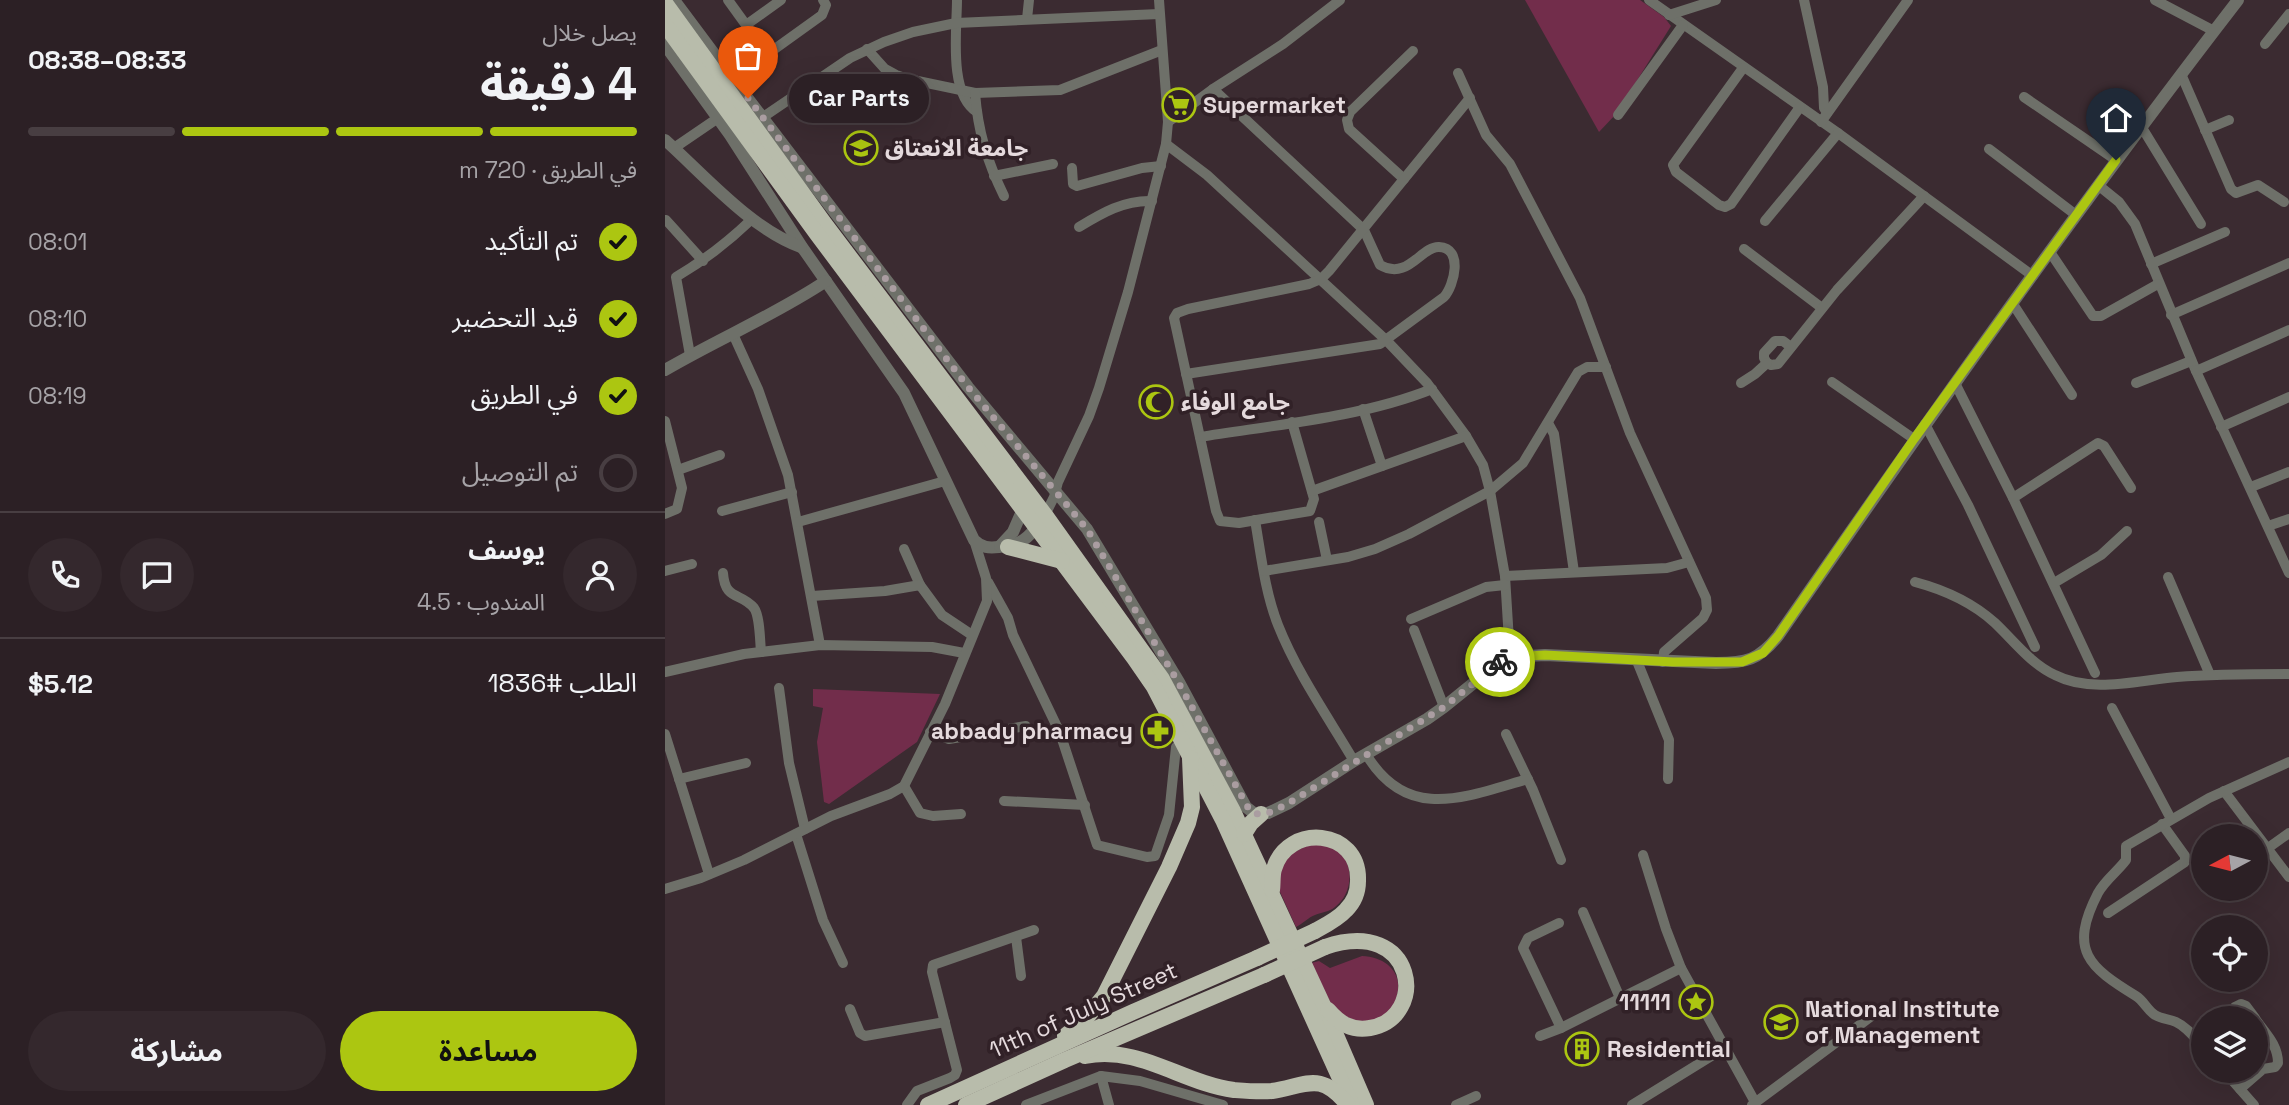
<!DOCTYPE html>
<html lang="ar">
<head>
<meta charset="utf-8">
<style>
	:root { --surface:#2c2025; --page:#34282d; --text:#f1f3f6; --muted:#a6a3a7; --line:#483e42; --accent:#acc611 }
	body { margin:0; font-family:"Space Grotesk","Noto Sans Arabic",sans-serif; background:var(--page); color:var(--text); direction:rtl; height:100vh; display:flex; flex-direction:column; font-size:26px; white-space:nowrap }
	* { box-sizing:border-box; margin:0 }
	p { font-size:23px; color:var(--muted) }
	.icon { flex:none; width:38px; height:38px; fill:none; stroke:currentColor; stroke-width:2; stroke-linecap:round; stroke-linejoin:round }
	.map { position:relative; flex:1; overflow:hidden; direction:ltr }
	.sheet { display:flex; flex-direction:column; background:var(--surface); width:665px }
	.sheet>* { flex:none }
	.needle { width:46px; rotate:263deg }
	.tools { position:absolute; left:1526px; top:824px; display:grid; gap:14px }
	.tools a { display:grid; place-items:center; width:77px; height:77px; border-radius:50%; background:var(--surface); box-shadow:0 7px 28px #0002,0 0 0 2px var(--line); font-size:35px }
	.pin { position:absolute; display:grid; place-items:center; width:60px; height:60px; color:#fff; margin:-72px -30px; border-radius:50% 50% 50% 0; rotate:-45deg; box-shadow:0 0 7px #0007 }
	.pin .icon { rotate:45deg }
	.courier { position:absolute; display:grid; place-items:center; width:70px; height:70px; margin:-35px; border:5px solid #acc611; border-radius:50%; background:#fff; color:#222; box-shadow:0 2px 9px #0007 }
	.bubble { position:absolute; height:49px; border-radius:24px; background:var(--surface); box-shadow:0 7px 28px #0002,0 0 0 2px var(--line); font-size:23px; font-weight:700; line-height:49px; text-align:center; direction:rtl }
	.headline em { font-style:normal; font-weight:700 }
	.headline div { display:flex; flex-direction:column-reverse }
	.headline { display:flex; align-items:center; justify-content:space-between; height:119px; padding:0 28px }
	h1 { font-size:46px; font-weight:700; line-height:52px }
	.bar { display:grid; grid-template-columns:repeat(4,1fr); gap:10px 7px; align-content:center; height:84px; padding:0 28px }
	.bar i { height:9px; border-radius:5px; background:var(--line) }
	.bar .active { background:var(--accent) }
	.bar p { grid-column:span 4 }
	.line { display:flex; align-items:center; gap:18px; padding:0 28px; border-top:2px solid var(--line) }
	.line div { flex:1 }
	.round { display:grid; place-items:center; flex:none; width:74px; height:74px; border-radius:37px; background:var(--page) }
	ol { padding:0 28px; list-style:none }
	li { display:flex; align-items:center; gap:21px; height:77px }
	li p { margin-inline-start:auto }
	li .icon { padding:7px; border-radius:50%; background:var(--accent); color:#111; stroke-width:4 }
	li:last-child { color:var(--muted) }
	li i { width:38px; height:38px; border:4px solid var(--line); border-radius:50% }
	.action { display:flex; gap:14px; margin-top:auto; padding:14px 28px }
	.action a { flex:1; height:80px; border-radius:42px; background:var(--accent); color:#111; font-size:28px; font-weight:700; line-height:80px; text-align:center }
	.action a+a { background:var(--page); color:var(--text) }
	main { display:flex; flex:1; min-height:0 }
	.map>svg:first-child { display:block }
	.green { fill:#722d4b }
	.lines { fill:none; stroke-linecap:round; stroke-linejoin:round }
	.minor { stroke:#6e7069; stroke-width:10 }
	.tertiary { stroke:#6e7069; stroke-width:12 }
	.trunk { stroke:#b8bcab; stroke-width:16 }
	.trunk-bridge { stroke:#b8bcab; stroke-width:16 }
	.done { stroke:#aa9da1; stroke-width:7; stroke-dasharray:0 12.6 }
	.route { stroke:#acc611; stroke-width:9 }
	.labels { text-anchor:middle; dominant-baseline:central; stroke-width:7; stroke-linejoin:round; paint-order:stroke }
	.poi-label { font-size:23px; font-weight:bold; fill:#e5dadd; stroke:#312127; text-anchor:start }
	.street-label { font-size:23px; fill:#e5dadd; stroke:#312127 }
</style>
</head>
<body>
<main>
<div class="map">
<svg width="1624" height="1105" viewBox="0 0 1624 1105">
	<rect width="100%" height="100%" fill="#3b2b31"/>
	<g class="green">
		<path d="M860 0H975L999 17 1006 26 951 114 934 132Z"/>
		<path d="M148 689 275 694 252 742 164 804 159 802 152 742 158 708 148 706Z"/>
		<path d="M649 842C656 844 665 846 670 849 691 862 688 894 670 907 664 912 657 912 650 915 644 917 637 924 631 927L615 892 613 880 620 857Z"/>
		<path d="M697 956C721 957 740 973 731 999 729 1004 728 1010 724 1014 719 1018 711 1022 705 1025L671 1014 646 963 654 961 665 968Z"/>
	</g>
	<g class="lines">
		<g class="minor">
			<path d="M63 0 102 54"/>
			<path d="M292 0C292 29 283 94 312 112"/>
			<path d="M984 0 1173 133 1368 276"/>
			<path d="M1139 0 1158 87 1159 108 1162 113"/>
			<path d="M1490 0 1549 31"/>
			<path d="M1004 15 1051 0"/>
			<path d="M362 19 364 0"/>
			<path d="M81 25 116 0"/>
			<path d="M1600 44 1624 14"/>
			<path d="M202 49 220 69 231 75 243 79 310 93 395 90 497 50"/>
			<path d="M1078 68 1008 165 1011 172 1054 205 1060 207 1066 204 1135 107"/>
			<path d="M793 73 821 135 845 164 915 298 965 433 1041 598 1042 610 1038 618 999 652 998 662"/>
			<path d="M1516 74 1566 189 1571 193 1593 185 1619 202"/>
			<path d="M68 79 157 15 161 5 158 0"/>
			<path d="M310 93C313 132 322 161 339 196"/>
			<path d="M1359 97 1451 160"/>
			<path d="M953 115 1018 25"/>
			<path d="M98 117 185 58 219 42 248 32 291 23 494 14"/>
			<path d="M503 122 548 89 618 44 675 0"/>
			<path d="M1156 122 1243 0"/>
			<path d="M1476 126 1536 224"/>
			<path d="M1540 130 1564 120"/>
			<path d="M501 144 542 175 722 341 762 383 801 436 818 465 825 491 840 576 845 657"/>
			<path d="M9 148 53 118"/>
			<path d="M1324 149 1411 215"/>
			<path d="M407 168 408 184 412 186 477 168 496 166"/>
			<path d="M329 176 388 164"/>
			<path d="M739 179 684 129 682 120 685 112 748 51"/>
			<path d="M1433 185 1454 202 1470 224 1531 371 1624 573"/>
			<path d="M1 220 38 261"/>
			<path d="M1100 221 1173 133"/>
			<path d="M414 227C437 213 459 200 487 201"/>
			<path d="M1079 249 1157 308"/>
			<path d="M1385 252 1428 316H1436L1493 284"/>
			<path d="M1486 264 1560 232"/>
			<path d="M1348 304 1407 395"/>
			<path d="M1506 315 1624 263"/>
			<path d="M68 334 93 389 123 475 155 645"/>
			<path d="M25 355 11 277C40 260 63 242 87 219"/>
			<path d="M1102 363 1106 365 1113 364 1172 290 1259 196"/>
			<path d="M1102 363 1099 358V353L1110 341H1118L1126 347"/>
			<path d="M1531 371 1624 330"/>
			<path d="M521 374 715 344 779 297C789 286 799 248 774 247 756 246 743 281 715 265L699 230 548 89"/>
			<path d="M1167 382 1249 439"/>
			<path d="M1076 383 1090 374 1102 363"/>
			<path d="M1290 383 1348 498 1430 673"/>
			<path d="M1471 383 1526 361"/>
			<path d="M698 409 717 466"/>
			<path d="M0 421 17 488 12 509 0 514"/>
			<path d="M627 422 649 499 645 511 574 523 555 521 551 511 509 318 512 313 523 309 644 284 656 279 664 271 805 98"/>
			<path d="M883 423 889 434 909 572"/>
			<path d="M1260 424 1303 505 1370 647"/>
			<path d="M1556 427 1624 397"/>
			<path d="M535 437C609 425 698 417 767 389"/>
			<path d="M13 470 55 455"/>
			<path d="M1586 487 1624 472"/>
			<path d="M647 491 801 436"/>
			<path d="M1348 498 1433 443 1439 446 1466 488"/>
			<path d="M57 511 127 492"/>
			<path d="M380 515 389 497 393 482 424 416 434 388 463 292 501 144 503 122 494 0"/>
			<path d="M590 520C596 555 600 592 613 625 632 673 663 717 689 761"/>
			<path d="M133 522 280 481"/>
			<path d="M654 522 662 560"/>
			<path d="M1603 526 1624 519"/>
			<path d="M239 549 255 585"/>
			<path d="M0 571 27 564"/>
			<path d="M599 571 683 557 710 549 744 534 825 491 858 463 913 372 922 367H941"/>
			<path d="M58 573C60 601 76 592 89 608 95 616 95 642 96 652"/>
			<path d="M840 576 1002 568 1024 562"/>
			<path d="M1503 577 1545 675"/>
			<path d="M323 582 343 618 348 635 395 733 432 845 482 857 490 856 504 815 511 747 518 741"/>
			<path d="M1250 582C1280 590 1307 602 1330 623 1349 641 1366 664 1390 675 1427 694 1473 680 1512 677 1549 674 1587 674 1624 674"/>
			<path d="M1389 583 1436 555 1462 531"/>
			<path d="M147 596 220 591 255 585 277 615 307 635"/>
			<path d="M746 619 821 587 840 585"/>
			<path d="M749 630 779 707"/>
			<path d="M972 661 1004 740 1003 779"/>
			<path d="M0 672 79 654 155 645 267 647 299 653"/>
			<path d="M114 688 124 763 140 829"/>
			<path d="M1447 708 1506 819"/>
			<path d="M265 732 284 739 361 726"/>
			<path d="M0 734 44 874"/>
			<path d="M841 734 868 790 896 860"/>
			<path d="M701 754C742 823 800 797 863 779"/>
			<path d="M14 779 81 763"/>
			<path d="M239 786 255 813 268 816 296 814"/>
			<path d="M1559 791 1624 877"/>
			<path d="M339 801 420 805"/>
			<path d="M131 834 158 920 178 963"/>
			<path d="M1603 848 1624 833"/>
			<path d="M978 855 1001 929 1016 968 1090 1102"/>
			<path d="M0 889 36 878 79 860 166 816 225 794 239 786 280 704 322 601 321 578 309 540"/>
			<path d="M918 912 955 998"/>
			<path d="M1443 913 1520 862V856L1497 824"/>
			<path d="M894 923 863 938 858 948 896 1028"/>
			<path d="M351 937 356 976"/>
			<path d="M185 1009 195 1033 200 1036 280 1022"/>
			<path d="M1558 1018 1570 1007 1576 1004 1581 1006 1590 1018"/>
			<path d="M875 1036 896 1028 1016 968"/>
			<path d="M1538 1047C1530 1038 1522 1027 1511 1022 1504 1019 1497 1019 1490 1015 1482 1010 1479 1001 1471 996 1424 967 1403 951 1433 893 1440 880 1452 872 1461 860V846L1544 798 1624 762"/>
			<path d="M1559 1071 1589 1105"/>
			<path d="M436 1076 444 1105"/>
			<path d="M1575 1089 1598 1069 1610 1067 1613 1063C1613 1045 1601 1034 1591 1020"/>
			<path d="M242 1105 252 1091 285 1078 290 1075 292 1070 267 972 268 965 369 930"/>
			<path d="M361 1105 436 1076 475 1081 558 1105"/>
			<path d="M791 1105 811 1096"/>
			<path d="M967 1105 1061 1047"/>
			<path d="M1087 1105 1212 1012"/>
		</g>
		<g class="tertiary">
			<path d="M9 0 68 79 303 387 422 529 514 682 581 807 590 814 603 813 624 803 689 761 762 719 779 707 831 665 845 657 880 655 1051 663C1081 663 1094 660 1113 636 1262 421 1413 207 1573 0"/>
			<path d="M0 45 65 135 137 247 239 393 309 540C317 548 324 548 334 547 356 545 363 539 375 522"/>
			<path d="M0 140C40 176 86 229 136 247"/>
			<path d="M0 370C53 339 110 315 161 281"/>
			<path d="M335 546 348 532 361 502"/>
		</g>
		<g class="trunk">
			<path d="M0 3 159 223 380 515 497 679 568 811 658 1005 701 1105"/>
			<path d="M0 25 152 234 469 658 489 687 558 820 687 1105"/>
			<path d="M343 547 397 561"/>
			<path d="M579 834 586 823 596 814"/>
			<path d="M607 890C608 884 607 875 609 869 622 823 695 828 693 881 693 892 689 902 681 910 673 919 661 925 650 931"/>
			<path d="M660 947C752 916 764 1018 705 1028 687 1031 675 1024 663 1010"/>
			<path d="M400 1036 419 1021 439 996 504 867 523 823 527 807 525 758"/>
			<path d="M420 1056C474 1045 517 1083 569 1090 582 1091 594 1092 607 1091 643 1085 655 1071 683 1105"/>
			<path d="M263 1105 468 1012 592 958"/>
			<path d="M301 1105 400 1060 599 975"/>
		</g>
		<g class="trunk-bridge">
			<path d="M592 958 650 931"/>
			<path d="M599 975 660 947"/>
		</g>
	</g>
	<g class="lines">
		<path class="done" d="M83 98 303 387 422 529 513 682 585 811C598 819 612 809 624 803L779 707 835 662"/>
		<path class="route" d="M835 662 845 657 880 655 1008 662H1077L1098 653 1113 636 1249 439 1451 160"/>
	</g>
	<defs>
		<symbol id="supermarket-ring" viewBox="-11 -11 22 22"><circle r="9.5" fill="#312127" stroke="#acc611" stroke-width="1.5"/><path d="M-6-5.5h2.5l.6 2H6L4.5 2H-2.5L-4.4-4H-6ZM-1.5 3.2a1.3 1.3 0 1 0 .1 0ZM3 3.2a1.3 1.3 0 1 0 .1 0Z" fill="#acc611"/></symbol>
		<symbol id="university-ring" viewBox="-11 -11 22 22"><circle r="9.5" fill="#312127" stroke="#acc611" stroke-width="1.5"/><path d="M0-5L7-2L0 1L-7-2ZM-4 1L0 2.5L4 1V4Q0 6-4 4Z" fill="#acc611"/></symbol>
		<symbol id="mosque-ring" viewBox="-11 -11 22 22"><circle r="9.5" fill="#312127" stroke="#acc611" stroke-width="1.5"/><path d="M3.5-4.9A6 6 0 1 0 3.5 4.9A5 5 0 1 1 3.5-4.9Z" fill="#acc611"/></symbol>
		<symbol id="pharmacy-ring" viewBox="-11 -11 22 22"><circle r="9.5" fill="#312127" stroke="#acc611" stroke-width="1.5"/><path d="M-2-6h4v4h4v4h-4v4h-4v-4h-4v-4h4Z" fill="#acc611"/></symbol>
		<symbol id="sight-ring" viewBox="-11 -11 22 22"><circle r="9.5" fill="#312127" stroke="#acc611" stroke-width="1.5"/><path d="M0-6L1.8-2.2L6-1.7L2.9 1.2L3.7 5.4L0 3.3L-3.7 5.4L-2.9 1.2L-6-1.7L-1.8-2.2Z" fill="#acc611"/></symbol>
		<symbol id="building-ring" viewBox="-11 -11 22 22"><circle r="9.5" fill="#312127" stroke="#acc611" stroke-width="1.5"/><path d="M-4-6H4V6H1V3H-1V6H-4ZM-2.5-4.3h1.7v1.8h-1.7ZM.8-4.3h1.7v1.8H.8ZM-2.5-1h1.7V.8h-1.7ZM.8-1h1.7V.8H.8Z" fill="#acc611"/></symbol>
	</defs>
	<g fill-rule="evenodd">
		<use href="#supermarket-ring" x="495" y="86" width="38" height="38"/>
		<use href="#university-ring" x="177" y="129" width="38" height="38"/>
		<use href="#mosque-ring" x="472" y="383" width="38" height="38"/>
		<use href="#pharmacy-ring" x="474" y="712" width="38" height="38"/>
		<use href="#sight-ring" x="1012" y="983" width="38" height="38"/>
		<use href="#university-ring" x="1097" y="1003" width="38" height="38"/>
		<use href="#building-ring" x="898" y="1030" width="38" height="38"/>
	</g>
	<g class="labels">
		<g class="poi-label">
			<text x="538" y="105">Supermarket</text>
			<text x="220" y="148">جامعة الانعتاق</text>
			<text x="516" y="402">جامع الوفاء</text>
			<text x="468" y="731" text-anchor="end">abbady pharmacy</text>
			<text x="1006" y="1002" text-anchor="end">11111</text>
			<text x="1140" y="1009">National Institute<tspan x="1140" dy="26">of Management</tspan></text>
			<text x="942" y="1049">Residential</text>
		</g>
		<g class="street-label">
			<text transform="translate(418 1010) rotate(-24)">11th of July Street</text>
		</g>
	</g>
</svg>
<div class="tools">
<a><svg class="needle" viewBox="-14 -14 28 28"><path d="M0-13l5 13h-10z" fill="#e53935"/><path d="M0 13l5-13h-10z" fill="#a6a3a7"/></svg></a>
<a><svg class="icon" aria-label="locate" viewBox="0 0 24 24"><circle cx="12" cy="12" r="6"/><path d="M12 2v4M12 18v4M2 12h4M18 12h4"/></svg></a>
<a><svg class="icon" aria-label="layers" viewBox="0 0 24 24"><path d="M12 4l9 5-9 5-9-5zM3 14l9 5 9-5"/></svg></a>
</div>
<div class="pin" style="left:83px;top:98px;background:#ea580c"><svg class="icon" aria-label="bag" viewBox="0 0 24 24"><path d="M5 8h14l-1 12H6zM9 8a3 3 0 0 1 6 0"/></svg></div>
<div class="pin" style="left:1451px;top:160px;background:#1f2937"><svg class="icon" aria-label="home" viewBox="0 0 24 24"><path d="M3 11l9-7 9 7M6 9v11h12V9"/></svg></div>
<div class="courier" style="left:835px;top:662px"><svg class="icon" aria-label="bike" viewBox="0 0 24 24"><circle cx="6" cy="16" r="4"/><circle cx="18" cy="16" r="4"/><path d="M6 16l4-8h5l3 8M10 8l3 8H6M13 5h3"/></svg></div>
<div class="bubble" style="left:124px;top:74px;width:140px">Car Parts</div>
</div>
<section class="sheet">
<div class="headline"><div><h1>4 دقيقة</h1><p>يصل خلال</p></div><em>08:33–08:38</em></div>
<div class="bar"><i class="active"></i><i class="active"></i><i class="active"></i><i></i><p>في الطريق · 720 m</p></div>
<ol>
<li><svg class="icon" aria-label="check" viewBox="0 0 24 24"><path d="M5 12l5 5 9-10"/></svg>تم التأكيد<p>08:01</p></li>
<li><svg class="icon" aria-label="check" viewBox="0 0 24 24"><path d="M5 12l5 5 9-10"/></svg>قيد التحضير<p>08:10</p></li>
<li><svg class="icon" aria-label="check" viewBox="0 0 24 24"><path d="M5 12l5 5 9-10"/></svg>في الطريق<p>08:19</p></li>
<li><i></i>تم التوصيل</li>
</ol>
<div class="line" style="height:126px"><a class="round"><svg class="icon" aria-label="person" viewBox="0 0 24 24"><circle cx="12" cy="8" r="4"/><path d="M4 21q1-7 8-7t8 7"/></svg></a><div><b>يوسف</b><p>المندوب · 4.5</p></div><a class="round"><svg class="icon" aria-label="chat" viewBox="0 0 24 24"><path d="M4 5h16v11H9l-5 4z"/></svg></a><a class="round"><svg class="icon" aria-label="phone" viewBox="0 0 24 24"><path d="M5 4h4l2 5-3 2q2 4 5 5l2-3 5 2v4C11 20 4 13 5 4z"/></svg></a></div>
<div class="line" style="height:91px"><div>الطلب #1836</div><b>$5.12</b></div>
<div class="action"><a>مساعدة</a><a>مشاركة</a></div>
</section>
</main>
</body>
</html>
